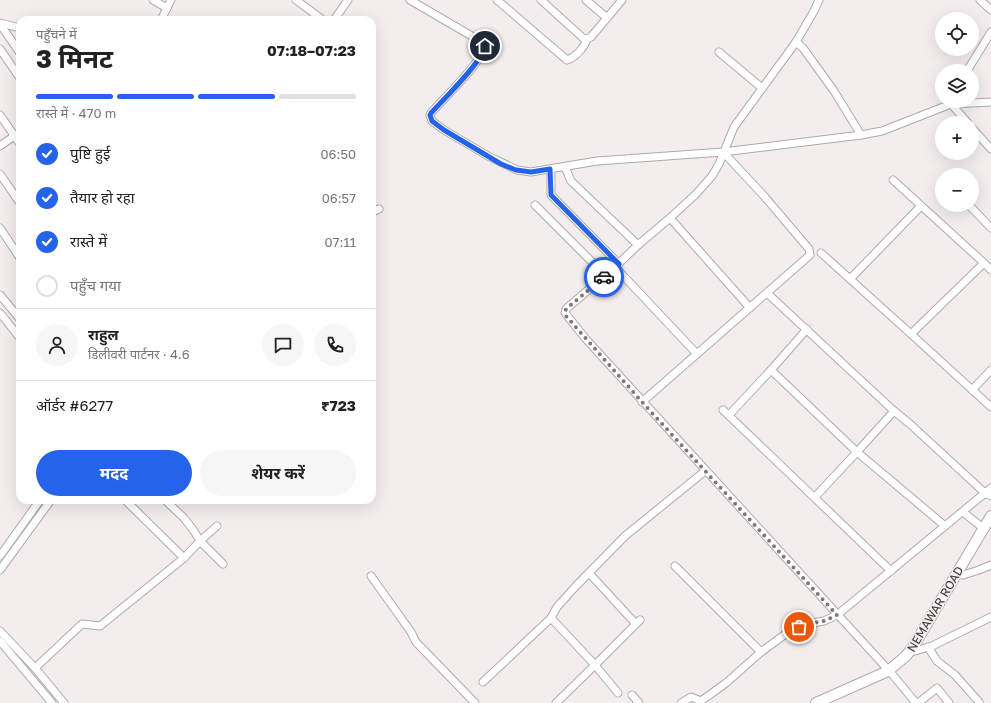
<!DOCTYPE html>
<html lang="hi">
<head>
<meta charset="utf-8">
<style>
	:root { --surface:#fff; --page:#f6f6f6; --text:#222; --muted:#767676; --line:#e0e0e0; --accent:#2563eb }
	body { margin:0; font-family:"Golos Text","Noto Sans Devanagari",sans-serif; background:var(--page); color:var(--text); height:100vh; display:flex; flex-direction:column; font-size:15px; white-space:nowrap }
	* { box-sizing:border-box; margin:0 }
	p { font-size:13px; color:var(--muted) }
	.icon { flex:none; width:22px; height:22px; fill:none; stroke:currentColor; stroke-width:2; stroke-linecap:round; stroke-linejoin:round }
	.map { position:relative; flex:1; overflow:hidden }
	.details { position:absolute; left:16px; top:16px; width:360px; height:488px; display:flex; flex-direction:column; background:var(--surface); border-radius:12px; box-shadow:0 4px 16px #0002 }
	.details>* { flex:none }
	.controls { position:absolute; left:935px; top:12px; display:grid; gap:8px }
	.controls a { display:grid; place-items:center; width:44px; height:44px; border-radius:50%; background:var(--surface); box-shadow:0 4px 16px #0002; font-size:20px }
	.pin { position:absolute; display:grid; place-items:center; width:34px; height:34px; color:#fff; margin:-17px; border:2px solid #fff; border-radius:50%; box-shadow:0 1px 4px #0007 }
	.courier { position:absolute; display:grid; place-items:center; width:40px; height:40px; margin:-20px; border:3px solid #2563eb; border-radius:50%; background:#fff; color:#222; box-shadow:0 1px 5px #0007 }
	.head em { font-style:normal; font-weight:700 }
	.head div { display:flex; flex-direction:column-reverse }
	.head { display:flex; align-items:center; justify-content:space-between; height:68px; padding:0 20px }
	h1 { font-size:26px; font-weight:700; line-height:30px }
	.bar { display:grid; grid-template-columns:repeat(4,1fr); gap:6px 4px; align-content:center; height:48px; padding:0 20px }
	.bar i { height:5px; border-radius:3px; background:var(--line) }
	.bar .current { background:var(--accent) }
	.bar p { grid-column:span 4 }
	.line { display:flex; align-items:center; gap:10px; padding:0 20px; border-top:1px solid var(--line) }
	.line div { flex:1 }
	.round { display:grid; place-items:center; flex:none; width:42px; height:42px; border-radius:21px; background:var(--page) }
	ol { padding:0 20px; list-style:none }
	li { display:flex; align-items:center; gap:12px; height:44px }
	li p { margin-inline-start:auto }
	li .icon { padding:4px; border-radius:50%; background:var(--accent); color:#fff; stroke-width:4 }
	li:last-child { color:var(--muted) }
	li i { width:22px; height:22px; border:2px solid var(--line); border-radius:50% }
	.button { display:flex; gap:8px; margin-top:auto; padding:8px 20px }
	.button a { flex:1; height:46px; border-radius:24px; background:var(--accent); color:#fff; font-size:16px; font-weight:700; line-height:46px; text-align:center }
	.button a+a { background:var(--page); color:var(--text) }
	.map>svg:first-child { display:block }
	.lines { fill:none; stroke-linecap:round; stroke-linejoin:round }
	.minor-casing { stroke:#b0a9aa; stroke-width:9 }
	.highway-casing { stroke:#b0a9aa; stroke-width:12 }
	.minor { stroke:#fff; stroke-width:7 }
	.highway { stroke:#fff; stroke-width:10 }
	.done { stroke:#7c7979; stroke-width:4; stroke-dasharray:0 7.2 }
	.route { stroke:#2563eb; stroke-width:5 }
	.labels { text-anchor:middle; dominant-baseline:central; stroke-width:3; stroke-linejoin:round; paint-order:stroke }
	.street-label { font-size:12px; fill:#3c3a3a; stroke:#f4edee }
</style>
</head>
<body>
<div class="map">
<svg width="991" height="703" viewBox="0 0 991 703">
	<rect width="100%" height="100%" fill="#f4edee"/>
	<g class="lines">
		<defs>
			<g id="minor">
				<path d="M153 0 167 8"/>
				<path d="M296 0 323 20"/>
				<path d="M410 0 482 42 485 46C484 60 442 100 431 113L430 115 432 121 444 130 488 156 517 170 531 172 597 161 723 152 861 135 882 131 951 104 950 101"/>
				<path d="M497 0 567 60C576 57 584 48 587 39"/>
				<path d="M541 0 583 38 587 39 591 37 622 0"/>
				<path d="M586 0 607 18"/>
				<path d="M819 0 814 11 796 42 734 127 719 164 712 176 696 194 670 218 638 245 615 267 566 309 565 313 585 338 892 674 916 703"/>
				<path d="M980 0 991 10"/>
				<path d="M161 20 171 0"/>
				<path d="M334 20 348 0"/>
				<path d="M0 23 20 28"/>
				<path d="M0 24 20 53"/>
				<path d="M796 42 803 48 834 91 861 135"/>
				<path d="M0 49 20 78"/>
				<path d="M719 52 762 88"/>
				<path d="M967 71 991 32"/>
				<path d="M0 115 20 144"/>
				<path d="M968 123 951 104 991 102"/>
				<path d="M972 128 991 149"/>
				<path d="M0 146 20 132"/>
				<path d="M565 167 571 181 638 245"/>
				<path d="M551 169V195L619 264"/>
				<path d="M0 174 20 203"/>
				<path d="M535 205 606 276"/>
				<path d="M969 205 991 228"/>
				<path d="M372 212 379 209"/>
				<path d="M670 218 750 308"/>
				<path d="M0 228 20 258"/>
				<path d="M821 253 911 334 984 263 893 180"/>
				<path d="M984 263 991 270"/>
				<path d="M615 267 697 354"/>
				<path d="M850 279 921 206"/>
				<path d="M767 293 894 411 910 424 985 493 991 488"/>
				<path d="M0 295 20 319"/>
				<path d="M0 313 20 338"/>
				<path d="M807 329 771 370 857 452 894 411"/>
				<path d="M911 334 991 407"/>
				<path d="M972 390 991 370"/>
				<path d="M642 402 810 255 809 249 764 196 723 152"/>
				<path d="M723 410 891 571"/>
				<path d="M729 415 771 370"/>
				<path d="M815 497 857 452 945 526"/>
				<path d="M125 500 184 558"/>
				<path d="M165 500 184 518 194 531 200 541 223 564"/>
				<path d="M963 512 983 528"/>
				<path d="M0 556 40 500"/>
				<path d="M675 566 761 652"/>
				<path d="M0 570 51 500"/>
				<path d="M589 573 636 624"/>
				<path d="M963 575 979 570 991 565"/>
				<path d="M371 576 411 632 416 642 475 703"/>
				<path d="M640 620 595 665 551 618 557 607 576 586 625 536 705 471"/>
				<path d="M0 631 35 668 64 703"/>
				<path d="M0 641 52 703"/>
				<path d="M928 647 937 661 955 675 979 702"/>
				<path d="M915 651 932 646 991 617"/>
				<path d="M35 668 82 624 100 626 184 558 200 541 217 526"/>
				<path d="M483 682 551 618"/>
				<path d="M632 695 639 703"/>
				<path d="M556 703 595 665 618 693"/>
				<path d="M681 703 691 697 701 701 726 683 761 652 791 630 807 624 824 621 837 615 985 493 991 496"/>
				<path d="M918 703 937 688 949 703"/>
			</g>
			<path id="highway" d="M816 703 888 671 906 656 913 647 991 516"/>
		</defs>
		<use href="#minor" class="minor-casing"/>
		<use href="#highway" class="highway-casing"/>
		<use href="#minor" class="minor"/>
		<use href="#highway" class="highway"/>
	</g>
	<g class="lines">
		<path class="done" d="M604 277 566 309 565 313 566 316 642 402 837 615 824 621 807 624 799 627"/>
		<path class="route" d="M485 46C484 60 442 101 431 113L430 115 432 121 444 130 501 164 516 170 531 172 550 169 551 195 619 264 604 277"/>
	</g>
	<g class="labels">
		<g class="street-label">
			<text transform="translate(935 609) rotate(-59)">NEMAWAR ROAD</text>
		</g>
	</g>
</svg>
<div class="controls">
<a><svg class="icon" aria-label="locate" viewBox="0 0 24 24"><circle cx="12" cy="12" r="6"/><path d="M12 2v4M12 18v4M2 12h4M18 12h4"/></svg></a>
<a><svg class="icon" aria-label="layers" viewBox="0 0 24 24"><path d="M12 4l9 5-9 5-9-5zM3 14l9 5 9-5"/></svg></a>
<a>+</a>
<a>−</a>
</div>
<div class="pin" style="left:799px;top:627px;background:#ea580c"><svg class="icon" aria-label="bag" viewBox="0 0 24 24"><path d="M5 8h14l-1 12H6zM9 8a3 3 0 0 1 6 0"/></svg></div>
<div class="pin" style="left:485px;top:46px;background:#1f2937"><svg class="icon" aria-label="home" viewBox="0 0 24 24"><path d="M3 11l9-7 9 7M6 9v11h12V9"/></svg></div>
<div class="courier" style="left:604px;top:277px"><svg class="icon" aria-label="car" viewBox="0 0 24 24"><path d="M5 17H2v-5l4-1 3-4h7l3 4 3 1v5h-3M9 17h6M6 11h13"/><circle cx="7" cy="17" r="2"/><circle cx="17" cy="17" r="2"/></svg></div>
<section class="details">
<div class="head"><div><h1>3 मिनट</h1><p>पहुँचने में</p></div><em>07:18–07:23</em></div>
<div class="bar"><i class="current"></i><i class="current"></i><i class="current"></i><i></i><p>रास्ते में · 470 m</p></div>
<ol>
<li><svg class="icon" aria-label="check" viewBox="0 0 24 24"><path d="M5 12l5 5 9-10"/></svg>पुष्टि हुई<p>06:50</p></li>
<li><svg class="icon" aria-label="check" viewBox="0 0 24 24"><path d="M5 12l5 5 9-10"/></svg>तैयार हो रहा<p>06:57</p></li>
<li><svg class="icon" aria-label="check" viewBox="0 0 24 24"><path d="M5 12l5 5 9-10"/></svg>रास्ते में<p>07:11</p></li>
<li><i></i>पहुँच गया</li>
</ol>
<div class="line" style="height:72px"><a class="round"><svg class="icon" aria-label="person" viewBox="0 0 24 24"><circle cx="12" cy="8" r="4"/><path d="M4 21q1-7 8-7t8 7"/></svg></a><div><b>राहुल</b><p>डिलीवरी पार्टनर · 4.6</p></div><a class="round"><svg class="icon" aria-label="chat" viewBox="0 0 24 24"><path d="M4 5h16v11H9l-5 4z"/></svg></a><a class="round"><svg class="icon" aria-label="phone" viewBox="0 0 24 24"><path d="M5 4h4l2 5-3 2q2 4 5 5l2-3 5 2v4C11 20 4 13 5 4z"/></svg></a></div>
<div class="line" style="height:52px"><div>ऑर्डर #6277</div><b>₹723</b></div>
<div class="button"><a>मदद</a><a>शेयर करें</a></div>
</section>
</div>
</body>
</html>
